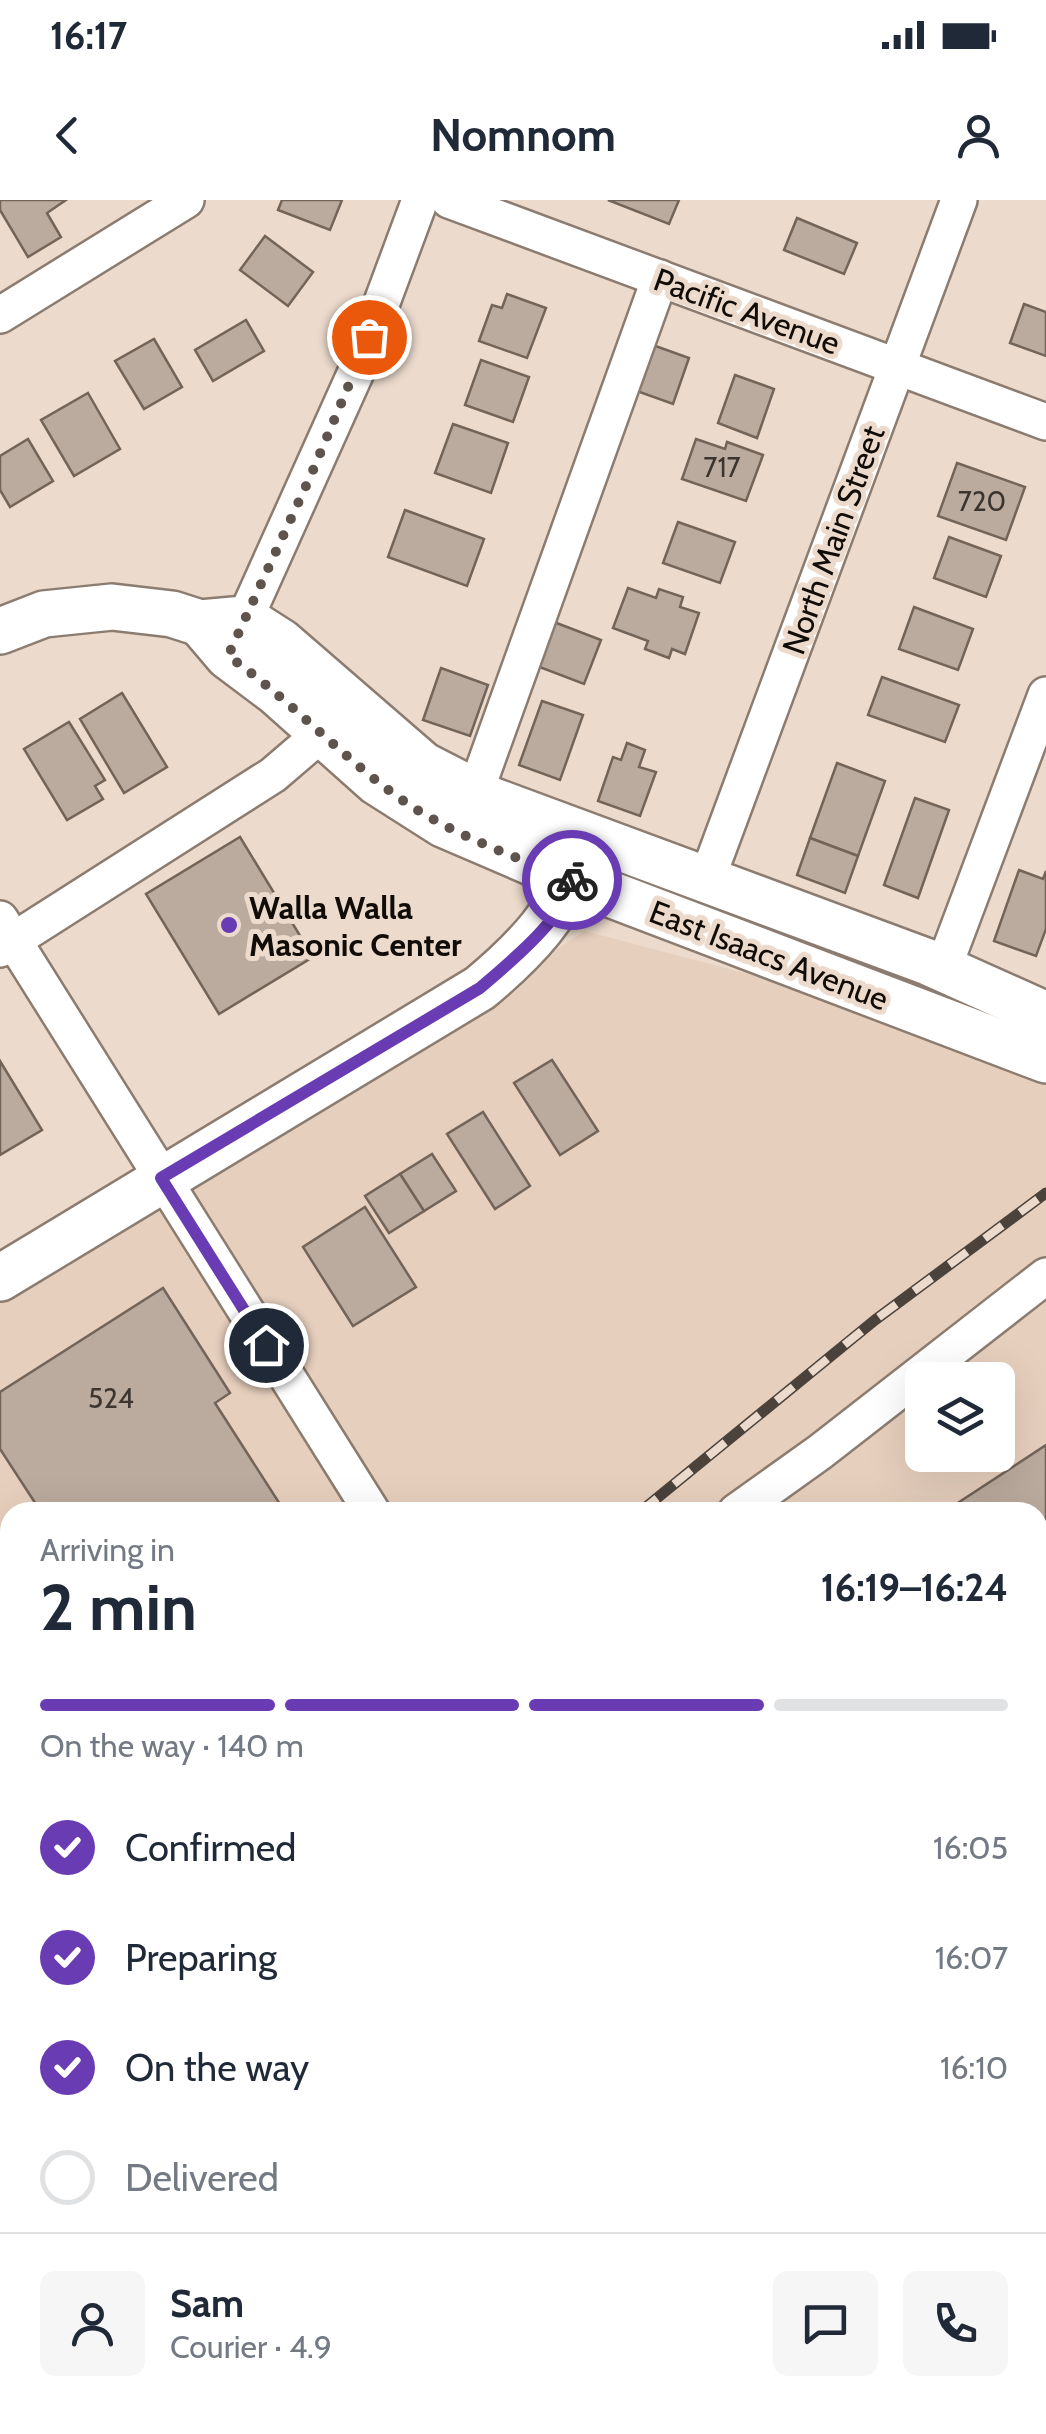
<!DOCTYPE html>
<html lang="en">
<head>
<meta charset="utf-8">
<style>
	:root { --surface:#fff; --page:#f6f6f7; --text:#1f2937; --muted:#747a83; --line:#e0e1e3; --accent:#6a3cb3 }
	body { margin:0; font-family:Cabin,sans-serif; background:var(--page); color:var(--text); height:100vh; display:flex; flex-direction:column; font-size:38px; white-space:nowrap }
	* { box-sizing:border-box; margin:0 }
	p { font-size:32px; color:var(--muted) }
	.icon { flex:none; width:55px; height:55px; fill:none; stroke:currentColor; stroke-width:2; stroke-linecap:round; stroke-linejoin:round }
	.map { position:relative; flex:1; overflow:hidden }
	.sheet { position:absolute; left:0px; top:1302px; width:1048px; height:932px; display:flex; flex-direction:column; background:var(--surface); border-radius:30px 30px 0 0; box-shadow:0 10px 40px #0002 }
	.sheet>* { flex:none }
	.fabs { position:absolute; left:905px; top:1162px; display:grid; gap:20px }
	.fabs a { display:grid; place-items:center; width:110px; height:110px; border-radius:15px; background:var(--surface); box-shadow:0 10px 40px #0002; font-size:50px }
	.pin { position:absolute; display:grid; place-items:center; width:85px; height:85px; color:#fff; margin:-42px; border:5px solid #fff; border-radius:50%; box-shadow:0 2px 10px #0007 }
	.courier { position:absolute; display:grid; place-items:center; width:100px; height:100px; margin:-50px; border:8px solid #6a3cb3; border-radius:50%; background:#fff; color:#222; box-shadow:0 2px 12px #0007 }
	.head em { font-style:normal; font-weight:700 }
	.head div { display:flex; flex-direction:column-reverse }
	.head { display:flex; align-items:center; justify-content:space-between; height:170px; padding:0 40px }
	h1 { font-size:65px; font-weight:700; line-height:75px }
	.bar { display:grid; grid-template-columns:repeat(4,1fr); gap:15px 10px; align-content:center; height:120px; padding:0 40px }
	.bar i { height:12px; border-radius:8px; background:var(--line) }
	.bar .on { background:var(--accent) }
	.bar p { grid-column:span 4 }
	.line { display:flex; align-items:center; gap:25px; padding:0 40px; border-top:2px solid var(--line) }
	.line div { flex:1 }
	.round { display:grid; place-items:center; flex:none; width:105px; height:105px; border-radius:15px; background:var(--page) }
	ol { padding:0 40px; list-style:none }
	li { display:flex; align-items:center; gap:30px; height:110px }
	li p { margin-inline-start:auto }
	li .icon { padding:10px; border-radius:50%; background:var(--accent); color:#fff; stroke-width:4 }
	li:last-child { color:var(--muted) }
	li i { width:55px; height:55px; border:5px solid var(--line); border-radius:50% }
	.status { display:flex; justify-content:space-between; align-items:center; height:70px; padding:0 50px; background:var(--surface); direction:ltr }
	.status svg { height:28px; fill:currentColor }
	header { display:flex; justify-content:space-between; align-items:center; height:130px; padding:0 40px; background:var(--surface); font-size:45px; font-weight:700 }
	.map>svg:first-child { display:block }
	.built { fill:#e7cfbd; fill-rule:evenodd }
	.building { fill:#bbab9e; stroke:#736459; stroke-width:2.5 }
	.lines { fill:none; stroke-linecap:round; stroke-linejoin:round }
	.minor-casing { stroke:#8c7c70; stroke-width:40 }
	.major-casing { stroke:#8c7c70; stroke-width:50 }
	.minor { stroke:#fff; stroke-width:35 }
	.major { stroke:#fff; stroke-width:45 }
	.rail-casing { stroke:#4a423b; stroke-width:11 }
	.rail { stroke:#ecdbcd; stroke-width:8; stroke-dasharray:22; stroke-linecap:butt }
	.done { stroke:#5e544d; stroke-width:10; stroke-dasharray:0 18 }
	.route { stroke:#6a3cb3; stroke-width:12 }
	.poi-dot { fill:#6a3cb3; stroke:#ecdbcd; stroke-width:4 }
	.labels { text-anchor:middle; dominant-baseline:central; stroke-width:10; stroke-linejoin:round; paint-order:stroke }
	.number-label { font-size:28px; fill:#3c342e }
	.street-label { font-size:32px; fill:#110c08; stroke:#ecdbcd }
	.poi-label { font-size:32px; font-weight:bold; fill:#110c08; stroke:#ecdbcd; text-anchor:start }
</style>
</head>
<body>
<div class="status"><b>16:17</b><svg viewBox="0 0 49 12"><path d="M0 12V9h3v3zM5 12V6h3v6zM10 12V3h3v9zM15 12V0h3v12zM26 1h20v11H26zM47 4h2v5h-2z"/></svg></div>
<header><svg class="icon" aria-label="back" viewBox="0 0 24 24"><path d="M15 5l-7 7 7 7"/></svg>Nomnom<svg class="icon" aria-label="person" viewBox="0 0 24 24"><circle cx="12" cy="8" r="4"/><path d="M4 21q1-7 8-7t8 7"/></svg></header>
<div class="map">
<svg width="1046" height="2234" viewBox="0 0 1046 2234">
	<rect width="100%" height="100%" fill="#ecdbcd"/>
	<path class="built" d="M585 731 1046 853V2234H0V1103ZM922 1180H998V1255H922ZM10 1312H1038V2225H10Z"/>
	<g class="building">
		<path d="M0 0H66L47 13 61 37 28 57 0 10Z"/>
		<path d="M282 0H342L330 30 278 10Z"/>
		<path d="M608 0H679L669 24Z"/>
		<path d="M797 18 857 43 844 74 784 50Z"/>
		<path d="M265 36 313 72 288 106 240 70Z"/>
		<path d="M507 94 546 108 527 158 479 141 492 105 502 108Z"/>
		<path d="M1024 104 1046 112V156L1010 143Z"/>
		<path d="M246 120 264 151 213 181 195 150Z"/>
		<path d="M154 139 182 187 144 209 115 161Z"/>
		<path d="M650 144 689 158 673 204 634 190Z"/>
		<path d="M481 160 529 177 513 222 465 205Z"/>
		<path d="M735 175 774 189 757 238 718 223Z"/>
		<path d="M88 193 120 249 74 276 41 220Z"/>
		<path d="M453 224 508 243 491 293 435 273Z"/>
		<path d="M28 239 53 281 10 307 0 290V256Z"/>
		<path d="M696 239 725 249 727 242 763 255 746 301 682 279Z"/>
		<path d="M957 263 1025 287 1006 340 938 316Z"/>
		<path d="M405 310 484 339 467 386 388 357Z"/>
		<path d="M678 322 735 342 720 383 663 363Z"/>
		<path d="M949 337 1001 356 986 397 934 378Z"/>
		<path d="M628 388 656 398 659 389 683 397 680 407 699 413 685 454 672 449 669 458 645 449 648 441 613 428Z"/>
		<path d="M914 407 973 429 958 470 899 449Z"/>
		<path d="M554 422 601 440 584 484 537 466Z"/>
		<path d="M441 468 488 485 470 536 423 520Z"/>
		<path d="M882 477 959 505 945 542 868 515Z"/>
		<path d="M122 493 167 567 124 593 80 519Z"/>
		<path d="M542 501 583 515 560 580 519 565Z"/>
		<path d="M69 522 105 580 95 586 103 599 67 620 24 549Z"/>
		<path d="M627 543 645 550 639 567 656 572 640 616 598 601 613 557 621 560Z"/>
		<path d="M837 563 885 581 858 656 810 638Z"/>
		<path d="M915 598 949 610 918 698 884 685Z"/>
		<path d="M240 637 313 757 219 814 146 694Z"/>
		<path d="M810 638 858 656 845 693 797 675Z"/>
		<path d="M1019 670 1043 679 1046 671V729L1036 756 994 741Z"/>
		<path d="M552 860 598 931 560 955 514 883Z"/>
		<path d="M0 861 42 930 0 955Z"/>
		<path d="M483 912 530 986 495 1009 447 934Z"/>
		<path d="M432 954 456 991 424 1011 400 974Z"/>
		<path d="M400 974 424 1011 389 1033 365 996Z"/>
		<path d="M365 1007 416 1087 353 1126 303 1047Z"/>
		<path d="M163 1088 230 1193 215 1203 285 1312H41L0 1249V1192Z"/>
		<path d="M1046 1245V1370L1038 1364V1312H944Z"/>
		<path d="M10 1493V1579L0 1585V1499Z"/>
		<path d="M5 1751 10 1752V1935L0 1934V1779Z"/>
		<path d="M1046 1760V1846L1038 1843V1782Z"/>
		<path d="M1038 2024 1046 2027V2122L1038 2118Z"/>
	</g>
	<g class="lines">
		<defs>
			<g id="minor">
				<path d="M449 0 1046 222"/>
				<path d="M0 115 186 0"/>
				<path d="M235 441 356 172 420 0"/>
				<path d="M475 593 660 78"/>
				<path d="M707 679 959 0"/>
				<path d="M0 719 372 1312"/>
				<path d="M0 749 273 575 322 533"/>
				<path d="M943 769 1046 495"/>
				<path d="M736 1312 820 1252 1046 1076"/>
				<path d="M0 1646 10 1640"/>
				<path d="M0 2155 10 2157"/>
				<path d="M422 2225 478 2234"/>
				<path d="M365 2234 366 2225"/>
			</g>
			<g id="major">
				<path d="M200 423 228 456 276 492 377 582 443 624 573 680 1046 860"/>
				<path d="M0 431 44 414 112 407 172 414 200 423 245 419 281 442 423 565 491 600 928 762 1046 815"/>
				<path d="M0 1078 480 788C528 748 560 713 584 654"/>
			</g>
		</defs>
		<use href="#minor" class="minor-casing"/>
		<use href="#major" class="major-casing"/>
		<use href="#minor" class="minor"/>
		<use href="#major" class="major"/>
		<defs>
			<g id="rail">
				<path d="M640 1312 875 1120 1046 993"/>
				<path d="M0 1656 10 1653"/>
			</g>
		</defs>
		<use href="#rail" class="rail-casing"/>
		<use href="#rail" class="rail"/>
	</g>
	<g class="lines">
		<path class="done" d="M369 137 311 275 228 456C291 500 342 558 405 602 455 636 516 657 572 680"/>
		<path class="route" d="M266 1145 161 978 480 788C508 764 568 715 572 680"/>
	</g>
	<circle class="poi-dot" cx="229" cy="725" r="10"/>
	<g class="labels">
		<g class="number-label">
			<text x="722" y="267">717</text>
			<text x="982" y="301">720</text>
			<text x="111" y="1198">524</text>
		</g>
		<g class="street-label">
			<text transform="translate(747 111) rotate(20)">Pacific Avenue</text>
			<text transform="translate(833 340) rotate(-70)">North Main Street</text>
			<text transform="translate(769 755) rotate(21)">East Isaacs Avenue</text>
		</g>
		<g class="poi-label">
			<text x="249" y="707">Walla Walla<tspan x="249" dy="37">Masonic Center</tspan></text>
		</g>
	</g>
</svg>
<div class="fabs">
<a><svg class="icon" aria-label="layers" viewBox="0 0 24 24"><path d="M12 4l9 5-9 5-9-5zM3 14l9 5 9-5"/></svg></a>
</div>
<div class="pin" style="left:369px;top:137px;background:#ea580c"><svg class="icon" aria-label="bag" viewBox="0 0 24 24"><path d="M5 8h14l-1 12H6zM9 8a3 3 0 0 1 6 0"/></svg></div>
<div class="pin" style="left:266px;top:1145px;background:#1f2937"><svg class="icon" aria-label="home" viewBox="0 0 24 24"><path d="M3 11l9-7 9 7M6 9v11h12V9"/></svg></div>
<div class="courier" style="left:572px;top:680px"><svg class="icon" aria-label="bike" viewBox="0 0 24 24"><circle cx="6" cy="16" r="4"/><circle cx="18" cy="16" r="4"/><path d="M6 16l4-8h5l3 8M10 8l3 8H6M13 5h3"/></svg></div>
<section class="sheet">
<div class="head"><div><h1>2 min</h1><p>Arriving in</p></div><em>16:19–16:24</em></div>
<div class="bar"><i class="on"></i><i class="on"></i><i class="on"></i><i></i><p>On the way · 140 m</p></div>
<ol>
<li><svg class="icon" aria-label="check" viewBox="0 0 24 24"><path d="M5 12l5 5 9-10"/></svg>Confirmed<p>16:05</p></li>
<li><svg class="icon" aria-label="check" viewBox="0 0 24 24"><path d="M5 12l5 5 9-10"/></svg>Preparing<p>16:07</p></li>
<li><svg class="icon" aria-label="check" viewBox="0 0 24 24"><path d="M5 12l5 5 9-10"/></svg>On the way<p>16:10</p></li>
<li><i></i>Delivered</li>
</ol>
<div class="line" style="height:180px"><a class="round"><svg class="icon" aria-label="person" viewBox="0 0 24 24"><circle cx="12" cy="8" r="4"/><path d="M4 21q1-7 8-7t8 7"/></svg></a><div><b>Sam</b><p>Courier · 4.9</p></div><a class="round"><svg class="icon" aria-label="chat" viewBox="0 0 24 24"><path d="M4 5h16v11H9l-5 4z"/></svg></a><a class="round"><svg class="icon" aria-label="phone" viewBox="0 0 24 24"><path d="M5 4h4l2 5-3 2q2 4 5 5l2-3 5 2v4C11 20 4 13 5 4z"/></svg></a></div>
</section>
</div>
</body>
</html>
